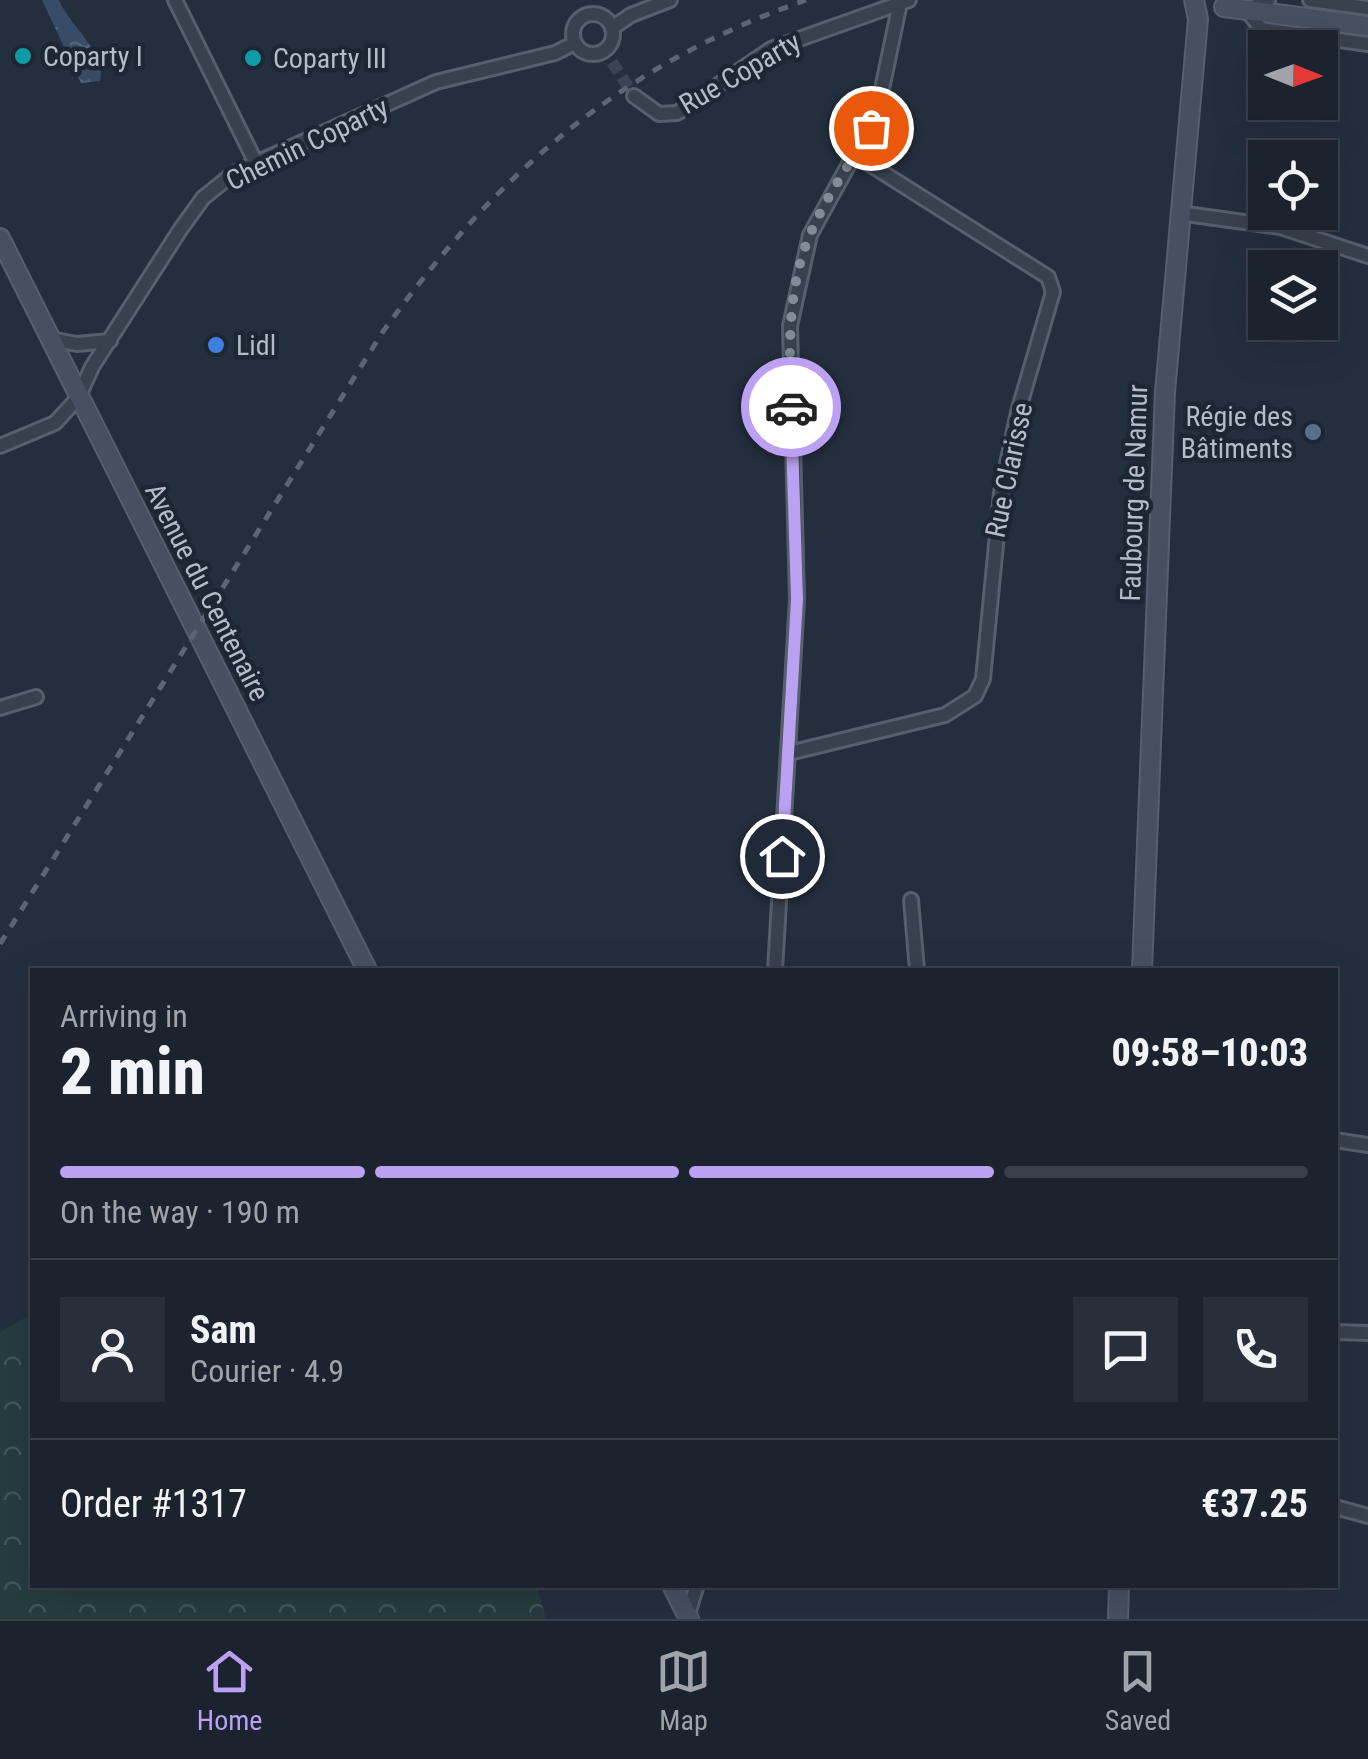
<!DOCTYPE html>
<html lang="en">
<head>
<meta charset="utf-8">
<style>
	:root { --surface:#1b232e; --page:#282f3a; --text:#f1f3f6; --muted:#a0a4aa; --line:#39404a; --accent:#bca0f2 }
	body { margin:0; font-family:"Roboto Condensed",sans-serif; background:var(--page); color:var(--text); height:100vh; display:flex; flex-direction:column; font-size:38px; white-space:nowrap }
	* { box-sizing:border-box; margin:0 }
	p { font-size:32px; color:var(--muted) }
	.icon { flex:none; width:55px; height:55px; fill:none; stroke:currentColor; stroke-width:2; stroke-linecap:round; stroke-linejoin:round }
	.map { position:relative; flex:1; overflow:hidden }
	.side { position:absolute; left:30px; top:968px; width:1308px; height:620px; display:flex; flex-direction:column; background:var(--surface); border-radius:0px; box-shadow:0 10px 40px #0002,0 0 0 2px var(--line) }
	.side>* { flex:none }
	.needle { width:65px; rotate:91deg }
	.fabs { position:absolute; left:1248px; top:30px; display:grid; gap:20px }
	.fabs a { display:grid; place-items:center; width:90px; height:90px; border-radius:0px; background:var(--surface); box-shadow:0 10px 40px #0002,0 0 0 2px var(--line); font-size:50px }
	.pin { position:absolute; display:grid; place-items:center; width:85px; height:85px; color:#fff; margin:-42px; border:5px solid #fff; border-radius:50%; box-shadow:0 2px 10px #0007 }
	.courier { position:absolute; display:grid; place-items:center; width:100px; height:100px; margin:-50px; border:8px solid #bca0f2; border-radius:50%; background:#fff; color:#222; box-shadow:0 2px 12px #0007 }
	.headline em { font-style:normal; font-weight:800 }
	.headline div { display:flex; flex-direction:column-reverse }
	.headline { display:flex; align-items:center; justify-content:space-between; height:170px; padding:0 30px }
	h1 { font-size:65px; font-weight:800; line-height:75px }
	.bar { display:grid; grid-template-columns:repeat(4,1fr); gap:15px 10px; align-content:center; height:120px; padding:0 30px }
	.bar i { height:12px; border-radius:8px; background:var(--line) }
	.bar .active { background:var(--accent) }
	.bar p { grid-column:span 4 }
	.line { display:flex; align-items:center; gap:25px; padding:0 30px; border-top:2px solid var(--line) }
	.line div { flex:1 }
	.round { display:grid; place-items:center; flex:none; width:105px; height:105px; border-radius:0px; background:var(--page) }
	.menu { display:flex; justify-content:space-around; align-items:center; height:140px; border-top:2px solid var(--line); background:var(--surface); font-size:28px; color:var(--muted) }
	.menu a { display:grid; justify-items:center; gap:5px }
	.menu .active { color:var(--accent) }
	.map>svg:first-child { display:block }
	.forest { fill:url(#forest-crowns) }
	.water { fill:url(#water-ripples) }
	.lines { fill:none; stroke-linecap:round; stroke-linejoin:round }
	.street-tunnel { stroke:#3a4453; stroke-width:12; stroke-dasharray:12 6; stroke-linecap:butt }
	.street-casing { stroke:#565f6c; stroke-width:18 }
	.secondary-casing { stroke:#565f6c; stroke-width:22 }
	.street { stroke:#38414e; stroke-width:12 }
	.secondary { stroke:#465061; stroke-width:18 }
	.rail { stroke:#5a6575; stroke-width:5; stroke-dasharray:10 10; stroke-linecap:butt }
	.done { stroke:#828b98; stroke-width:10; stroke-dasharray:0 18 }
	.route { stroke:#bca0f2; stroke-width:12 }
	.culture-dot { fill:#0f9aa8; stroke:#1d2633; stroke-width:4 }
	.shop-dot { fill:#3f7fe0; stroke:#1d2633; stroke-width:4 }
	.service-dot { fill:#5c6f8a; stroke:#1d2633; stroke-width:4 }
	.labels { text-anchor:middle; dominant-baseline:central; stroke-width:9; stroke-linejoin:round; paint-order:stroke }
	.poi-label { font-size:28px; fill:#b4bcc9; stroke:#1d2633; text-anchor:start }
	.street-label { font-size:28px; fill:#b4bcc9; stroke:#1d2633 }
</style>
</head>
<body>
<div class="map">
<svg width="1368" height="1619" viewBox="0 0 1368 1619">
	<defs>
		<pattern id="forest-crowns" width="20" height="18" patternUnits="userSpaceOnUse" patternTransform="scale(2.5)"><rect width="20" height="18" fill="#263c3f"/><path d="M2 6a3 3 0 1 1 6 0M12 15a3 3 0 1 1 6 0" fill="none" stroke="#435659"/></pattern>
		<pattern id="water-ripples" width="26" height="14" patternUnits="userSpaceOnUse" patternTransform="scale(2.5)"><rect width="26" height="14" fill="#394c67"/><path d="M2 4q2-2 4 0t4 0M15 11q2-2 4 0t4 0" fill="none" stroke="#53647b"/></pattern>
	</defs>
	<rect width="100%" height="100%" fill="#242f3e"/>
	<path class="forest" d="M32 1314V1585H536L546 1619H0V1332Z"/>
	<path class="water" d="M42 0H59C69 25 107 53 100 81L81 83Z"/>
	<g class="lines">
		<path class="street-tunnel" d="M612 62 634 96"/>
		<defs>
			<g id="street">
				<path d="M175 0 256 163"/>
				<path d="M1268 0 1247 10 1261 29 1368 44"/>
				<path d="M1310 0 1368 8"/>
				<circle cx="593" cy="34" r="20"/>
				<path d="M612 28 631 15 670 0"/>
				<path d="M634 96 659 114 677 113 771 49 909 0"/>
				<path d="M1179 213 1280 227 1368 256"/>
				<path d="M49 339 77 344 110 341"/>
				<path d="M0 446 55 423 78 398 92 367 180 230 203 198 234 173 436 82 555 53 575 43"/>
				<path d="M0 708 36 697"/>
				<path d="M789 753 945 715 975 696 983 679 1001 493 1018 412 1053 292 1048 277 855 155"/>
				<path d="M911 900 917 970"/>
				<path d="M775 970 797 599 790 326 810 235 877 113 900 3"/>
				<path d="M1335 1140 1368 1145"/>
				<path d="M1335 1332 1368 1333"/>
				<path d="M1335 1507 1368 1516"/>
				<path d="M687 1617 697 1585"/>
			</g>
			<g id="secondary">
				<path d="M1224 7 1368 26"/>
				<path d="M0 238 367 970"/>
				<path d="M1142 970 1165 392 1198 19 1194 0"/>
				<path d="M672 1585 689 1619"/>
				<path d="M1118 1619 1119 1585"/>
			</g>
		</defs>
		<use href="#street" class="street-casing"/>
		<use href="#secondary" class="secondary-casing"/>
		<use href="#street" class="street"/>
		<use href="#secondary" class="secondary"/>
		<path class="rail" d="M0 944 382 333C495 175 620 65 806 0"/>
	</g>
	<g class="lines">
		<path class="done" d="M791 407C789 351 787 290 809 237 825 198 850 164 871 128"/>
		<path class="route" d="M782 856 797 599 791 407"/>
	</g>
	<g class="culture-dot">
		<circle cx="23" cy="56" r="10"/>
		<circle cx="253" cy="58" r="10"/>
	</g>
	<circle class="shop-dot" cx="216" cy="345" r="10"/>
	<circle class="service-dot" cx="1313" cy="432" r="10"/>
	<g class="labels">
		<g class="poi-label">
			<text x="43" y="56">Coparty I</text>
			<text x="273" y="58">Coparty III</text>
			<text x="236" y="345">Lidl</text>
			<text x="1293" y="416" text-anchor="end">Régie des<tspan x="1293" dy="32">Bâtiments</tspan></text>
		</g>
		<g class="street-label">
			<text transform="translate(740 73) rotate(-30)">Rue Coparty</text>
			<text transform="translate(307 144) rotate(-26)">Chemin Coparty</text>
			<text transform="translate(1009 470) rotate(-78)">Rue Clarisse</text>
			<text transform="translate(1134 493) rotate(-88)">Faubourg de Namur</text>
			<text transform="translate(207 592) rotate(63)">Avenue du Centenaire</text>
		</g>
	</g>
</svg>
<div class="fabs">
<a><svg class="needle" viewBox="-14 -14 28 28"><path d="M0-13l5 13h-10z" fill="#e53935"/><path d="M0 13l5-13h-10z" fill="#a0a4aa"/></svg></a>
<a><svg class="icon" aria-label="locate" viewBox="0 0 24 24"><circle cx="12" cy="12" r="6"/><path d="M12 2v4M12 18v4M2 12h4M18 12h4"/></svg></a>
<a><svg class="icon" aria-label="layers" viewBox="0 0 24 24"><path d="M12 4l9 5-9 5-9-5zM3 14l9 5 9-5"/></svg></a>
</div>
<div class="pin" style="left:871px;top:128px;background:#ea580c"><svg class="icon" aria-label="bag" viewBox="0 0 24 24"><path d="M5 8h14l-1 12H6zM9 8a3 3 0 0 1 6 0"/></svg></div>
<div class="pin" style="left:782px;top:856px;background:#1f2937"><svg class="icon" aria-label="home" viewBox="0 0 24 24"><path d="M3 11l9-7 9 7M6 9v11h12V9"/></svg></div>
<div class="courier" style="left:791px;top:407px"><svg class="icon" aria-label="car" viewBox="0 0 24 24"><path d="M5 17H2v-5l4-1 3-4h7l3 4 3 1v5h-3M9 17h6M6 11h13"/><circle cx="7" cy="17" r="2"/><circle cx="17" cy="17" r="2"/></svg></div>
<section class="side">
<div class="headline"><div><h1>2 min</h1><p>Arriving in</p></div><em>09:58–10:03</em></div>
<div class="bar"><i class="active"></i><i class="active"></i><i class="active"></i><i></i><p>On the way · 190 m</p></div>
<div class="line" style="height:180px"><a class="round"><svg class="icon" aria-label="person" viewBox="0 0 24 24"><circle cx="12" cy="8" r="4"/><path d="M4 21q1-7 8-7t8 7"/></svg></a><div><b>Sam</b><p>Courier · 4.9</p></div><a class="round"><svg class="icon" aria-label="chat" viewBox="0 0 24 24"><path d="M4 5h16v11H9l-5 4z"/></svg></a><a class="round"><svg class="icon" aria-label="phone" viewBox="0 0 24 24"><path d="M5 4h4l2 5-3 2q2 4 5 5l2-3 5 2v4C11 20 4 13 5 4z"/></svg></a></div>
<div class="line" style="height:130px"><div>Order #1317</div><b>€37.25</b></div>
</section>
</div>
<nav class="menu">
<a class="active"><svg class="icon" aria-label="home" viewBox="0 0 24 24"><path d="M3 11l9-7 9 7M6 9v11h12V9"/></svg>Home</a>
<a><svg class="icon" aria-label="map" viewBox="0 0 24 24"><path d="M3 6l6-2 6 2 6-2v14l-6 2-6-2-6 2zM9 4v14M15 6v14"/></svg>Map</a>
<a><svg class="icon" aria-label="saved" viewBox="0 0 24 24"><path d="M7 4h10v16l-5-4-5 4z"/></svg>Saved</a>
</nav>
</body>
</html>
